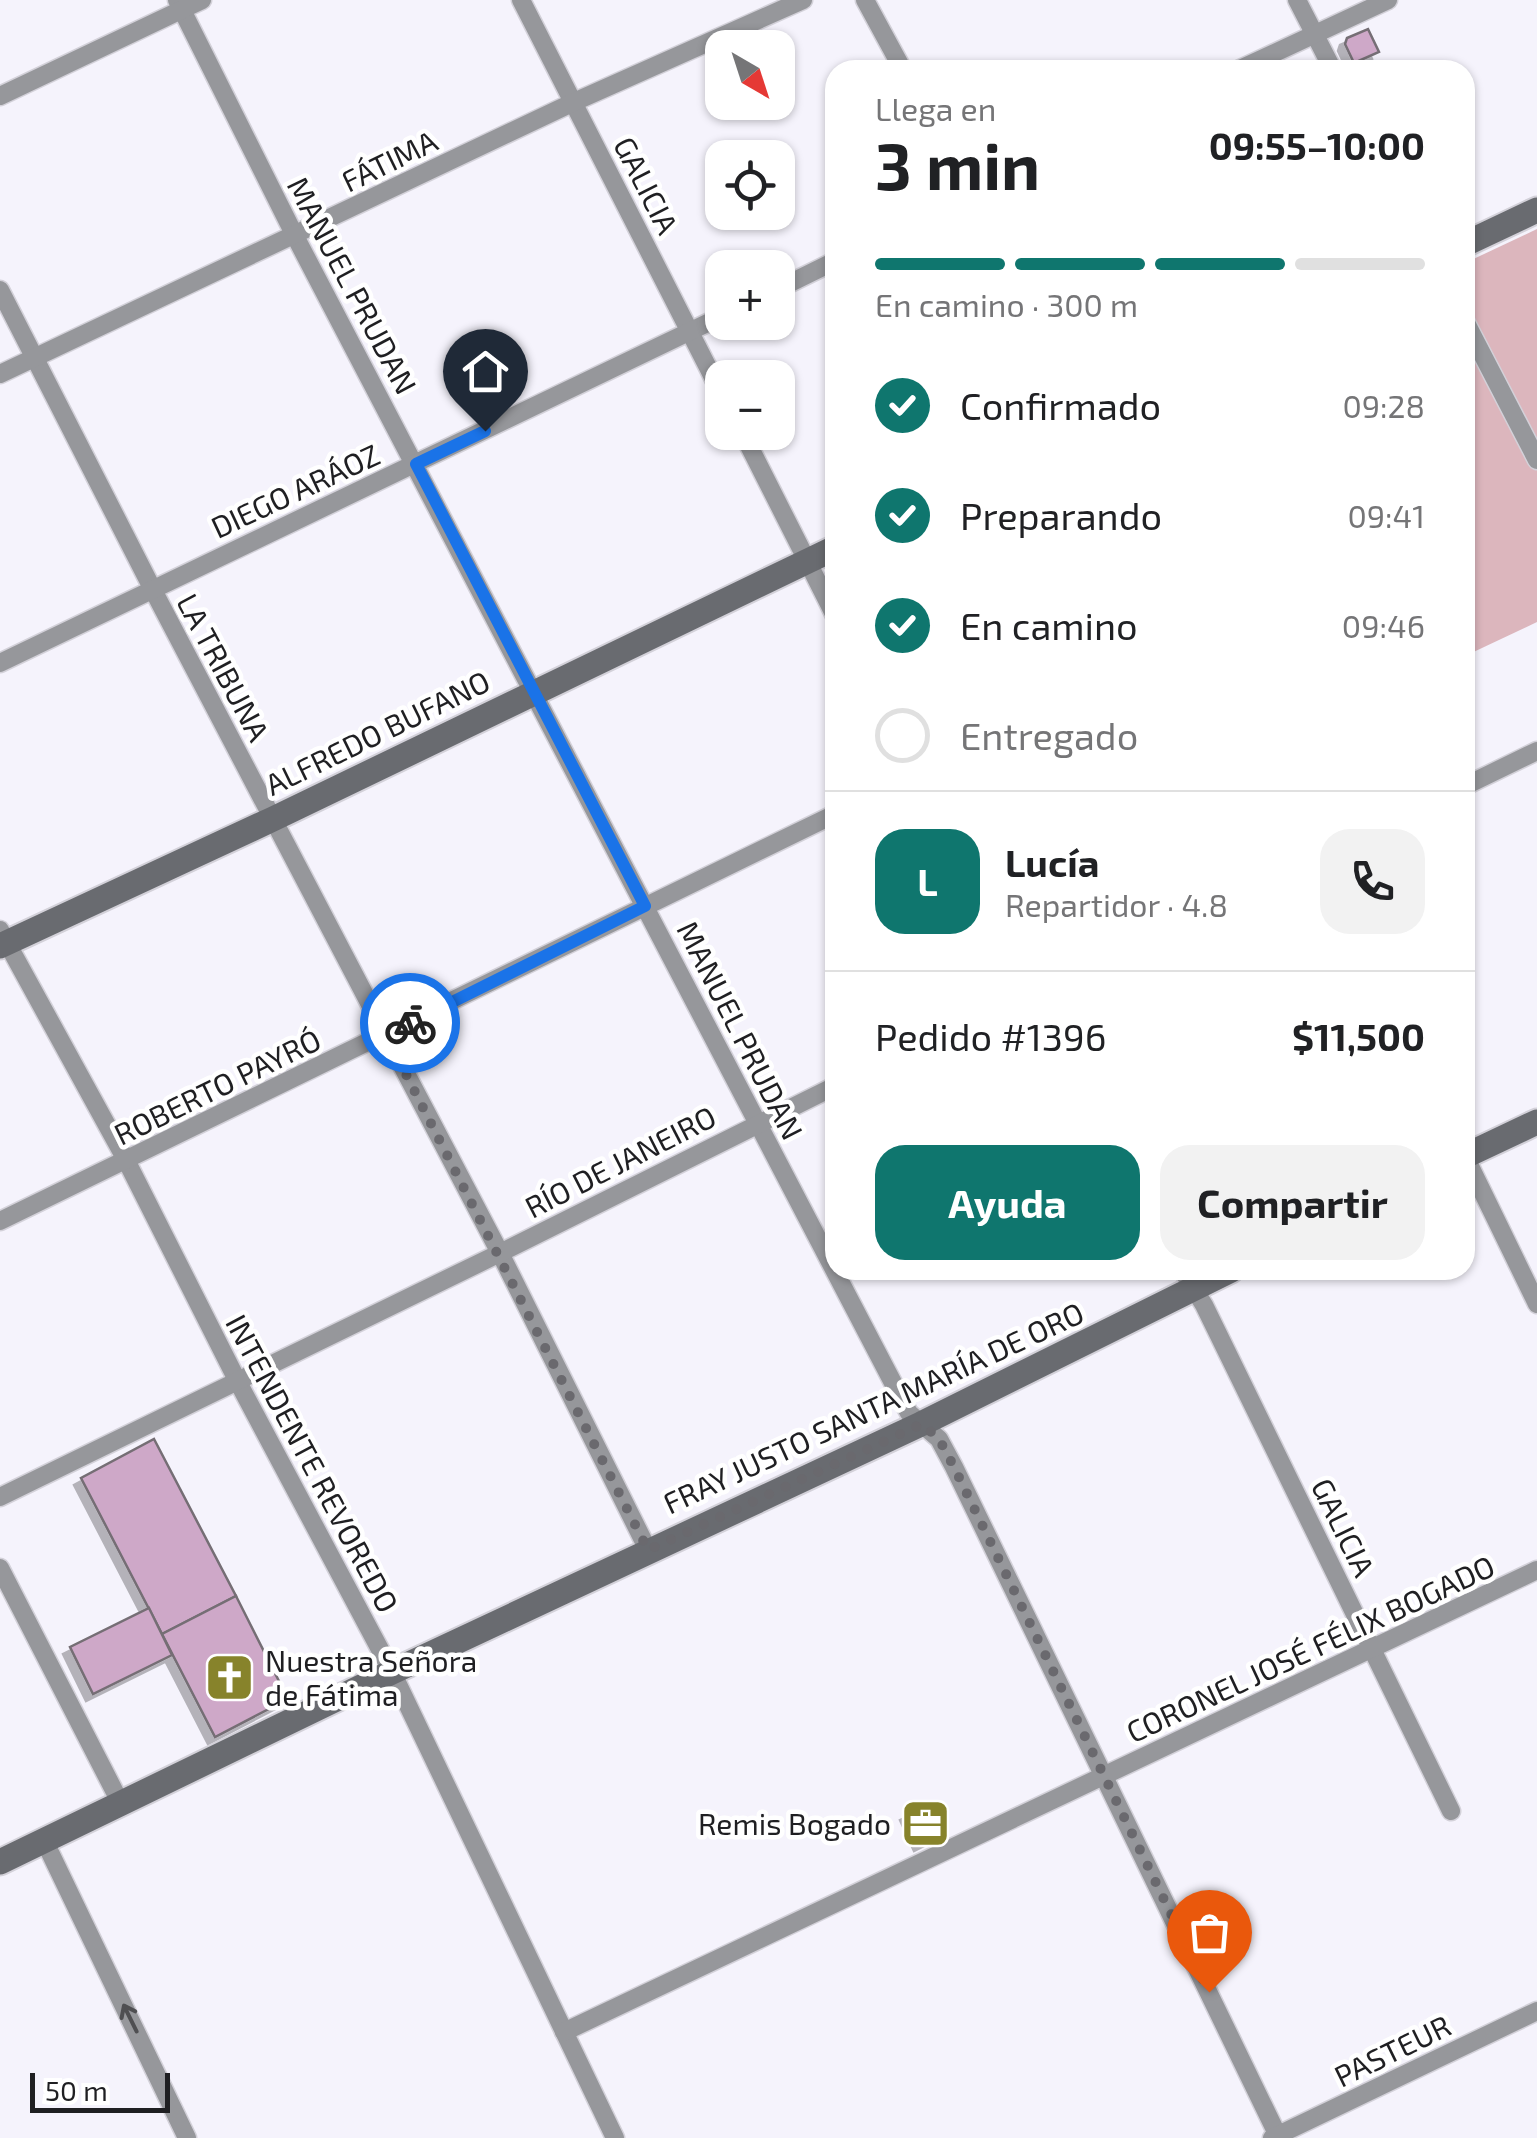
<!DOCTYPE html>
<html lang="es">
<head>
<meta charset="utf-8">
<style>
	:root { --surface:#fff; --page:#f2f2f2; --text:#202124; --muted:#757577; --line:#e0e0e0; --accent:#0f766e }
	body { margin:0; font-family:"Exo 2",sans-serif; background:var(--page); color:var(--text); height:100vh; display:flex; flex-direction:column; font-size:38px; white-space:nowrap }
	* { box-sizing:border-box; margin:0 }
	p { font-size:32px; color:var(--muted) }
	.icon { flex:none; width:55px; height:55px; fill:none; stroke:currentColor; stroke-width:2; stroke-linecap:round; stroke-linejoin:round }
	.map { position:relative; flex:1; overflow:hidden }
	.sheet { position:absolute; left:825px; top:60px; width:650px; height:1220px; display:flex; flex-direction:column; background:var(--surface); border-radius:30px; box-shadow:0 2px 8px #0004 }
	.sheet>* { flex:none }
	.needle { width:65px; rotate:141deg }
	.buttons { position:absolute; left:705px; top:30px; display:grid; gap:20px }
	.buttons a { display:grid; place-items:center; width:90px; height:90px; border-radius:20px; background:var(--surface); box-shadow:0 2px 8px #0004; font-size:50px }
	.scale { position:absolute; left:30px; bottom:25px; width:140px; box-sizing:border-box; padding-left:10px; border:5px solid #1f1f22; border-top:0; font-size:28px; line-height:35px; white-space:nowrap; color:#1f1f22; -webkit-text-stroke:8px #fff; paint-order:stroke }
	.pin { position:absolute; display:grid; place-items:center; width:85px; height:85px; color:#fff; margin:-102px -42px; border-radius:50% 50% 50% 0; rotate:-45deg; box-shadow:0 0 10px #0007 }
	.pin .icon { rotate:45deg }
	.courier { position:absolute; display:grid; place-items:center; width:100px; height:100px; margin:-50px; border:8px solid #1a73e8; border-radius:50%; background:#fff; color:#222; box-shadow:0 2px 12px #0007 }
	.summary em { font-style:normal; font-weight:700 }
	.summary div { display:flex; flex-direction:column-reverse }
	.summary { display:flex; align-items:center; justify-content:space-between; height:170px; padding:0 50px }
	h1 { font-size:65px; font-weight:700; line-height:75px }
	.bar { display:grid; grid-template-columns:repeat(4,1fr); gap:15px 10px; align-content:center; height:120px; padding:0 50px }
	.bar i { height:12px; border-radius:8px; background:var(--line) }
	.bar .current { background:var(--accent) }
	.bar p { grid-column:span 4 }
	.line { display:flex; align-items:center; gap:25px; padding:0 50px; border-top:2px solid var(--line) }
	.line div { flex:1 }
	.round { display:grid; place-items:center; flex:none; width:105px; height:105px; border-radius:30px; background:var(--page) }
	ol { padding:0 50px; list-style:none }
	li { display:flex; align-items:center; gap:30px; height:110px }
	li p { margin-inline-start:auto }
	li .icon { padding:10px; border-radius:50%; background:var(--accent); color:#fff; stroke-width:4 }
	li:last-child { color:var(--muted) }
	li i { width:55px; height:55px; border:5px solid var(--line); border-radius:50% }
	.primary-button { display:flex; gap:20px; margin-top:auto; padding:20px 50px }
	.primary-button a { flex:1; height:115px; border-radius:30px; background:var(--accent); color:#fff; font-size:40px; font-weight:700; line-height:115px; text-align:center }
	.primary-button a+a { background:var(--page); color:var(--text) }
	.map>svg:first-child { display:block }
	.green { fill:#dcb6bd }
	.building { fill:#cea8c8; stroke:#756e74; stroke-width:2.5; filter:url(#shadow) }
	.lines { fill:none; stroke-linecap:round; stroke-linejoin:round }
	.street-casing { stroke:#d3d1d9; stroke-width:21 }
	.secondary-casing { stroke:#d3d1d9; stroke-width:29 }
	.street { stroke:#96979b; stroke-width:18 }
	.secondary { stroke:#696b70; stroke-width:25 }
	.oneway { stroke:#4f4f52 }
	.done { stroke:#6a696e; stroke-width:10; stroke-dasharray:0 18 }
	.route { stroke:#1a73e8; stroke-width:12 }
	.labels { text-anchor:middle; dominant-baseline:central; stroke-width:9; stroke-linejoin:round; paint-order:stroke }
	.street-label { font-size:30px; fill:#1f1f22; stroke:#fff }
	.poi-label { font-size:30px; fill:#1f1f22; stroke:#fff; text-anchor:start }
</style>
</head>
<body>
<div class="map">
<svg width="1537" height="2138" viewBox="0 0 1537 2138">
	<defs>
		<filter id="shadow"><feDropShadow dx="-7" dy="7" stdDeviation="0" flood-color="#0004"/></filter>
	</defs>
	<rect width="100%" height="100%" fill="#f5f3fc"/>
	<path class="green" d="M1537 229V622L1465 656V263Z"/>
	<g class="building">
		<path d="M1368 29 1379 52 1354 63 1345 44 1347 38Z"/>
		<path d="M154 1439 236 1596 162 1634 81 1478Z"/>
		<path d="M236 1596 288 1699 215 1737 162 1634Z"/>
		<path d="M149 1608 172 1655 93 1694 70 1647Z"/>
		<path d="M931 1802 945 1832 921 1844 907 1813Z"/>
	</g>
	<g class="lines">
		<defs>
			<g id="street">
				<path d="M177 0 295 236 902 1400 909 1413 939 1439 954 1467 1279 2138"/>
				<path d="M521 0 722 395"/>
				<path d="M865 0 903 70"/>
				<path d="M1297 0 1333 70"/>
				<path d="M1238 70 1388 0"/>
				<path d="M0 96 202 0"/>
				<path d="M778 289 835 261"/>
				<path d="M0 290 152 588 500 1253 648 1550"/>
				<path d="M1465 321 1537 460"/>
				<path d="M0 374 574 102 803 0"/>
				<path d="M742 432 835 616"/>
				<path d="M0 663 722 316"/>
				<path d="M1465 786 1537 751"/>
				<path d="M0 930 126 1160 238 1382 392 1672 615 2138"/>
				<path d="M1465 1156 1537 1304"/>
				<path d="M0 1221 835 814"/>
				<path d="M1182 1270 1204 1305 1451 1811"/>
				<path d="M0 1497 500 1253 835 1086"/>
				<path d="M0 1568 121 1804"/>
				<path d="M44 1840 187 2138"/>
				<path d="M564 2032 1537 1570"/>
				<path d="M1272 2138 1537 2011"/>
			</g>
			<g id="secondary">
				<path d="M1465 244 1537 210"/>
				<path d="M0 946 273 819 835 548"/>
				<path d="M1465 1156 1537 1122"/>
				<path d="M0 1862 392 1672 921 1424 1231 1270"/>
			</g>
		</defs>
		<use href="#street" class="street-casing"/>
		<use href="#secondary" class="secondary-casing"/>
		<use href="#street" class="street"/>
		<use href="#secondary" class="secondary"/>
	</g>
	<defs><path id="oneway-shaft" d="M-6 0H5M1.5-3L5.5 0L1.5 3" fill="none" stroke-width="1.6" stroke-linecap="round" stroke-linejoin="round" transform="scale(2.5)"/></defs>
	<use class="oneway" href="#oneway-shaft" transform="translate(130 2018) rotate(-116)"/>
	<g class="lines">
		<path class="done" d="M410 1023 386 1035 648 1550 922 1424 939 1439 954 1467 1209 1992"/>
		<path class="route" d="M410 1023 645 906 416 464 485 431"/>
	</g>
	<defs>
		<symbol id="church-square" viewBox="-11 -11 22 22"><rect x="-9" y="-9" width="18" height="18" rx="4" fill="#87832b" stroke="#fff"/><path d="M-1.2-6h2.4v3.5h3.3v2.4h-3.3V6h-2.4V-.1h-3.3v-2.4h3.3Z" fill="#fff"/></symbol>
		<symbol id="office-square" viewBox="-11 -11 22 22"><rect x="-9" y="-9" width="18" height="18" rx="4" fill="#87832b" stroke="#fff"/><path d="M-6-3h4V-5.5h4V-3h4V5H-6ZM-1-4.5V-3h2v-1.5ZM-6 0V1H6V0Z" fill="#fff"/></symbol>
	</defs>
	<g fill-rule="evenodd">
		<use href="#church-square" x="202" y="1650" width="55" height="55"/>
		<use href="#office-square" x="898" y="1796" width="55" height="55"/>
	</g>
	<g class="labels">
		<g class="street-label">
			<text transform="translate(389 160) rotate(-26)">FÁTIMA</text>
			<text transform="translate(647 185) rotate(63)">GALICIA</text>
			<text transform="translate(353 285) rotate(62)">MANUEL PRUDAN</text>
			<text transform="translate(295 490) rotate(-25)">DIEGO ARÁOZ</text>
			<text transform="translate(224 667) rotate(62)">LA TRIBUNA</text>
			<text transform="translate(377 732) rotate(-26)">ALFREDO BUFANO</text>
			<text transform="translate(741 1030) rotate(63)">MANUEL PRUDAN</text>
			<text transform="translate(217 1086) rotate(-26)">ROBERTO PAYRÓ</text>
			<text transform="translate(620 1161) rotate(-27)">RÍO DE JANEIRO</text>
			<text transform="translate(873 1407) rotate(-25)">FRAY JUSTO SANTA MARÍA DE ORO</text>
			<text transform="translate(313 1463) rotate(62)">INTENDENTE REVOREDO</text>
			<text transform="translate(1344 1527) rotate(64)">GALICIA</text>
			<text transform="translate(1310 1648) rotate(-25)">CORONEL JOSÉ FÉLIX BOGADO</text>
			<text transform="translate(1392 2050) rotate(-26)">PASTEUR</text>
		</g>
		<g class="poi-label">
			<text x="265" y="1660">Nuestra Señora<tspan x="265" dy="34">de Fátima</tspan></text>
			<text x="891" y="1823" text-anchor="end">Remis Bogado</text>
		</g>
	</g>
</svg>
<div class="buttons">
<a><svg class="needle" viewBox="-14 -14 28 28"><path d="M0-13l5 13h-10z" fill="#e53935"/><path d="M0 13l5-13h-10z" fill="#757577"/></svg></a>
<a><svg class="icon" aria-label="locate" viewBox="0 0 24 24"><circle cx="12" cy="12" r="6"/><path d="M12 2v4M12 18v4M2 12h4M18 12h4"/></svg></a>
<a>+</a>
<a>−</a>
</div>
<div class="scale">50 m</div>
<div class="pin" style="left:1209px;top:1992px;background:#ea580c"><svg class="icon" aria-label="bag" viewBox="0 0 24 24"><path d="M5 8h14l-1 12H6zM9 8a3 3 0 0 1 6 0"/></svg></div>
<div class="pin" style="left:485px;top:431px;background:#1f2937"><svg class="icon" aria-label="home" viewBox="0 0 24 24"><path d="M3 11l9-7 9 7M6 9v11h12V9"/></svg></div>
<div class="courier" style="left:410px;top:1023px"><svg class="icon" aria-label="bike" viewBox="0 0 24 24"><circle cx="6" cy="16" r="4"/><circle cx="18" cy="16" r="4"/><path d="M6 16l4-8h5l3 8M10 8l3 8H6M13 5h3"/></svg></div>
<section class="sheet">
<div class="summary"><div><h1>3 min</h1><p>Llega en</p></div><em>09:55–10:00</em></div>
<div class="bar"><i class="current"></i><i class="current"></i><i class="current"></i><i></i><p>En camino · 300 m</p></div>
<ol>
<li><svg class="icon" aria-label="check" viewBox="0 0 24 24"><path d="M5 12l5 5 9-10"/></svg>Confirmado<p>09:28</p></li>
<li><svg class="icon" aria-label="check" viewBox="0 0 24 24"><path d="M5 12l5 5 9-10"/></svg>Preparando<p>09:41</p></li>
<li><svg class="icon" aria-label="check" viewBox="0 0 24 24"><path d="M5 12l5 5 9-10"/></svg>En camino<p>09:46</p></li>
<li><i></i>Entregado</li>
</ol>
<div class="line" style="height:180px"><b class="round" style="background:var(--accent);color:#fff">L</b><div><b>Lucía</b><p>Repartidor · 4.8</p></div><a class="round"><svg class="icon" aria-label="phone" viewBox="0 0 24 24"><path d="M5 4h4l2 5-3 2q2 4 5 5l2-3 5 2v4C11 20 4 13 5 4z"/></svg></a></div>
<div class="line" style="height:130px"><div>Pedido #1396</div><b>$11,500</b></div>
<div class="primary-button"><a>Ayuda</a><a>Compartir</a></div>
</section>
</div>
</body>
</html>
